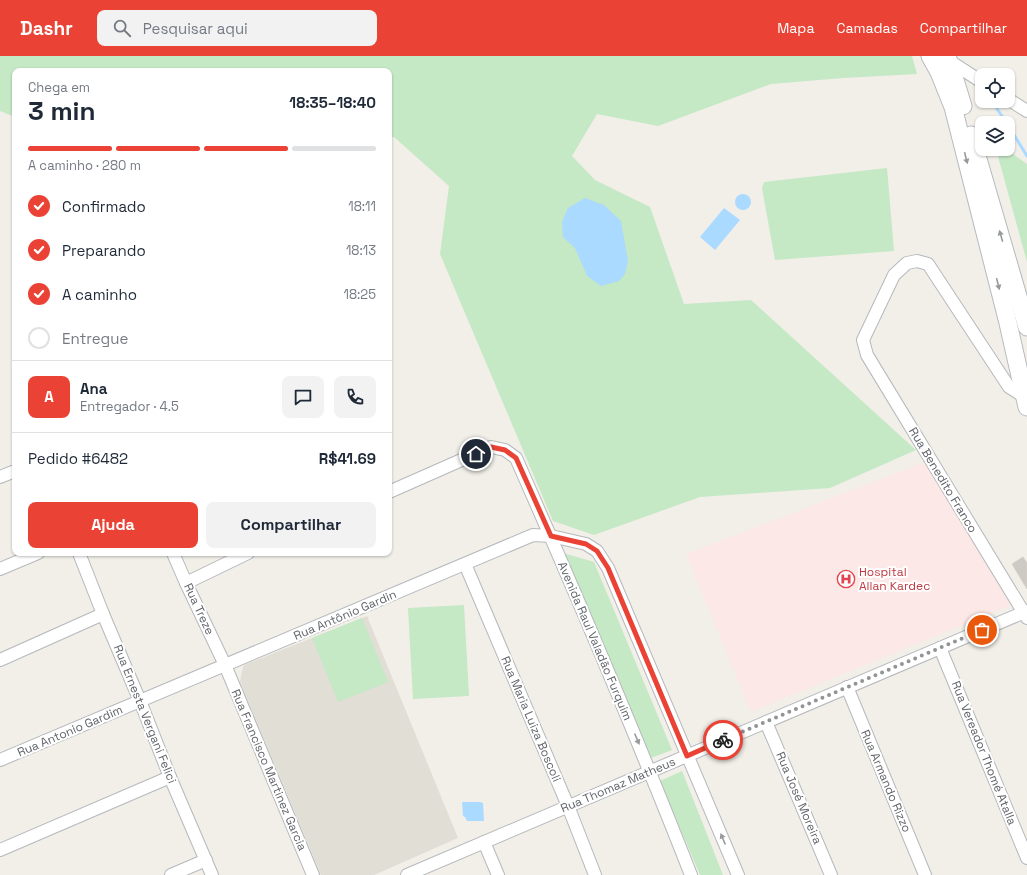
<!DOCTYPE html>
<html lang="pt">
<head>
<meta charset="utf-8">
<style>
	:root { --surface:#fff; --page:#f2f2f3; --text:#1f2937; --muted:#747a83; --line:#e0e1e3; --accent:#ea4335 }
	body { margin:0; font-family:"Space Grotesk",sans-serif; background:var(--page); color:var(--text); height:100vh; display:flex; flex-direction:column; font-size:15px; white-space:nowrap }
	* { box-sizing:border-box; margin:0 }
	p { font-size:13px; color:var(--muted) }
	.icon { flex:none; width:22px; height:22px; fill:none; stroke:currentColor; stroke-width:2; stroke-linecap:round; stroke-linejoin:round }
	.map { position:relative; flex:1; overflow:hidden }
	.side { position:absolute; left:12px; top:12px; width:380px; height:488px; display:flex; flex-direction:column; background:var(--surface); border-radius:8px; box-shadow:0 1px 3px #0004 }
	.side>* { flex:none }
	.fabs { position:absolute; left:975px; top:12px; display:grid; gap:8px }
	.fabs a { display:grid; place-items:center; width:40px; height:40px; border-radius:8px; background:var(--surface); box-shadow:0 1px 3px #0004; font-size:20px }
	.pin { position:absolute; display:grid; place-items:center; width:34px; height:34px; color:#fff; margin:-17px; border:2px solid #fff; border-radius:50%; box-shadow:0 1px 4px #0007 }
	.courier { position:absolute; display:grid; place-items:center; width:40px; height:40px; margin:-20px; border:3px solid #ea4335; border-radius:50%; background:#fff; color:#222; box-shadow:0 1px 5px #0007 }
	.head em { font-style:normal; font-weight:600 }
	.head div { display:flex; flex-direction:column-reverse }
	.head { display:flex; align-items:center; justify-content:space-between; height:68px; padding:0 16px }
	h1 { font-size:26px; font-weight:600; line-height:30px }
	.bar { display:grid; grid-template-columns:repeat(4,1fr); gap:6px 4px; align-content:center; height:48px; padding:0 16px }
	.bar i { height:5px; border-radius:3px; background:var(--line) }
	.bar .active { background:var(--accent) }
	.bar p { grid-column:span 4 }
	.line { display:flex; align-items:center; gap:10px; padding:0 16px; border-top:1px solid var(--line) }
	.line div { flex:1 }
	.round { display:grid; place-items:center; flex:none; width:42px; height:42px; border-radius:8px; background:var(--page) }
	ol { padding:0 16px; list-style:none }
	li { display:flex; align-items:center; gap:12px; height:44px }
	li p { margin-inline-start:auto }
	li .icon { padding:4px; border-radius:50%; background:var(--accent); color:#fff; stroke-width:4 }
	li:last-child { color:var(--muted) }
	li i { width:22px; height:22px; border:2px solid var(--line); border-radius:50% }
	.button { display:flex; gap:8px; margin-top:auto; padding:8px 16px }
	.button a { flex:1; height:46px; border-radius:8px; background:var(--accent); color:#fff; font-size:16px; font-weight:600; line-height:46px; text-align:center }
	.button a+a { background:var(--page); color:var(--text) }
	header { display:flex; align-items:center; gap:24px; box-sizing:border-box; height:56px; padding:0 20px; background:var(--accent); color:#fff }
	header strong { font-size:19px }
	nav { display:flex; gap:22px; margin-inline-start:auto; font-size:14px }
	.search { width:280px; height:36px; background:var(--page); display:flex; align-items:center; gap:10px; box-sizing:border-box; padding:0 14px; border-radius:8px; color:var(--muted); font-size:15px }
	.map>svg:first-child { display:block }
	.education { fill:#e1ded6 }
	.medical { fill:#fce8e6 }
	.green { fill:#c5e8c5 }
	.water { fill:#aadaff }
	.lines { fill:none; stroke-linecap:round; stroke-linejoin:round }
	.stream { stroke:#aadaff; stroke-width:3 }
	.building { fill:#cccac5; stroke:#d6d1c6 }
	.minor-casing { stroke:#b5b8bc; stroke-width:14 }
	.secondary-casing { stroke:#b6babf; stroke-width:19 }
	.minor { stroke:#fff; stroke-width:12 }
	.secondary { stroke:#fff; stroke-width:17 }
	.oneway { fill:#979a9d }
	.done { stroke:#929495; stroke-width:4; stroke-dasharray:0 7.2 }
	.route { stroke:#ea4335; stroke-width:5 }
	.labels { text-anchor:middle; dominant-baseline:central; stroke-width:4; stroke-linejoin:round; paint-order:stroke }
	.street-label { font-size:12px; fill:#5f6368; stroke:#fff }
	.health-label { font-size:12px; fill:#be3a42; stroke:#fff; text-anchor:start }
</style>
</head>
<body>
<header>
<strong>Dashr</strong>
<div class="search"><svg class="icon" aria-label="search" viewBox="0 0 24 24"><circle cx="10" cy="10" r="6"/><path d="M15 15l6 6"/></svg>Pesquisar aqui</div>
<nav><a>Mapa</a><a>Camadas</a><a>Compartilhar</a></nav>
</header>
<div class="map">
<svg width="1027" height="819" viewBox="0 0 1027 819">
	<rect width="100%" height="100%" fill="#f1efe8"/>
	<path class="education" d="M367 560 458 782 374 819H321L240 626 242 615 244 609Z"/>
	<path class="medical" d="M928 405 1011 549 751 656 686 498Z"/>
	<g class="green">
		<path d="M0 0H912L917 18 843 22 771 28 658 70 597 58 572 100 595 124 650 151 684 248 751 244 916 394 830 432 700 441 594 479 553 465 440 198 449 130 394 81H389V15H15V61L0 55Z"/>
		<path d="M996 93H1006L1027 108V206Z"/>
		<path d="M887 112 894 195 775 204 762 132 764 126Z"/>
		<path d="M563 497 594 506 672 694 651 702Z"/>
		<path d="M464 549 469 640 413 643 408 552Z"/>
		<path d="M362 562 388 626 338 646 312 582Z"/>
		<path d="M682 715 723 819H700L660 725Z"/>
	</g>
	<g class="water">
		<circle cx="743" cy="146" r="8"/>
		<path d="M585 142 604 149 621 165 628 205 625 218 619 225 601 230 587 220 575 192 563 181 562 166 568 152Z"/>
		<path d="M724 152 740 164 715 194 700 181Z"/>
		<path d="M462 746H480L483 747 484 765H467L465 761 463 760Z"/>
	</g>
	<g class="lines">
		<g class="stream">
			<path d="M997 53 1007 67"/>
			<path d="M1008 69 1027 100"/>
		</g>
	</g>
	<path class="building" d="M1023 501 1027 507V533L1012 508Z"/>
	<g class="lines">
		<defs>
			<g id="minor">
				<path d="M948 4 982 26"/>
				<path d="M1008 43 1027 55"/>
				<path d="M1025 341 1009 331 928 208 917 205 907 207 894 219 863 284 867 299 1027 562"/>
				<path d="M0 421 15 415"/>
				<path d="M389 436 491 391 505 394 516 402C577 540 636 679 691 819"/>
				<path d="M79 497 103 558 140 645 170 721 212 819"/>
				<path d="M173 497 186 527 225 609 313 819"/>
				<path d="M465 508 568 750 595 819"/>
				<path d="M0 513 38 497"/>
				<path d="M186 527 248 497"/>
				<path d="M940 592 1027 802"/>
				<path d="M0 604 103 558"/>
				<path d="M847 631 925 819"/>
				<path d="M766 666 831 819"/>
				<path d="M0 704 533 479 551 480 586 488 597 495 608 512 738 819"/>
				<path d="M484 786 498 819"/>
				<path d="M0 794 170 721"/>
				<path d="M171 819 206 804"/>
				<path d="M407 819 1027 555"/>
			</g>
			<g id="secondary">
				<path d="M930 0 939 16 953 51 1008 267 1027 351"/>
				<path d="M947 0 955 24 963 50"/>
				<path d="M971 79 1027 271"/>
			</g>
		</defs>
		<use href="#minor" class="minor-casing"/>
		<use href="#secondary" class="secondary-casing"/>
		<use href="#minor" class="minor"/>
		<use href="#secondary" class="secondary"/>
	</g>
	<defs><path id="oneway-solid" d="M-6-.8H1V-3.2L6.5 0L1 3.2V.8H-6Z"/></defs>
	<g class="oneway">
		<use href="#oneway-solid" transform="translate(966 102) rotate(76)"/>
		<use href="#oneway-solid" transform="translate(1001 180) rotate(-106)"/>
		<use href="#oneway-solid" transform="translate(998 228) rotate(76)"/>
		<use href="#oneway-solid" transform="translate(637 683) rotate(67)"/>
		<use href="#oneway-solid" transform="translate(723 783) rotate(-113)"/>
	</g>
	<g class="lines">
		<path class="done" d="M723 684 982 574"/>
		<path class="route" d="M476 398 491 391 505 394 516 402 551 480 586 488 597 495 608 512 687 700 723 684"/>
	</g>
	<defs>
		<symbol id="hospital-ring" viewBox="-11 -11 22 22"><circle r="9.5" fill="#fff" stroke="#e0444e" stroke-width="1.5"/><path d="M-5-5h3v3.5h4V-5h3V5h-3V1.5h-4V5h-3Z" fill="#e0444e"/></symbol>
	</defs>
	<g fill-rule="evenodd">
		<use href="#hospital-ring" x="836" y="513" width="20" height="20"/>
	</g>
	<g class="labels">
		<g class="street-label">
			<text transform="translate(943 424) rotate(59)">Rua Benedito Franco</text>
			<text transform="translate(199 553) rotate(65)">Rua Treze</text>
			<text transform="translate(345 559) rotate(-23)">Rua Antônio Gardin</text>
			<text transform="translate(595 585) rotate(67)">Avenida Raul Valadão Furquim</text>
			<text transform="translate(145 658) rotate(68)">Rua Ernesta Vergani Felici</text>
			<text transform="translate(531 663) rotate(67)">Rua Maria Luiza Boscoli</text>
			<text transform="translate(70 675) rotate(-23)">Rua Antonio Gardim</text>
			<text transform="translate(984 697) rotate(68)">Rua Vereador Thomé Atalla</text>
			<text transform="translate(269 714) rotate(67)">Rua Francisco Martinez Garcia</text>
			<text transform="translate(886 725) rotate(67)">Rua Armando Rizzo</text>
			<text transform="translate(618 729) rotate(-23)">Rua Thomaz Matheus</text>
			<text transform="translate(799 742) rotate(67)">Rua José Moreira</text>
		</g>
		<g class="health-label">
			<text x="859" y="516">Hospital<tspan x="859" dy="14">Allan Kardec</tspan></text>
		</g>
	</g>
</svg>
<div class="fabs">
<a><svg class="icon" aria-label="locate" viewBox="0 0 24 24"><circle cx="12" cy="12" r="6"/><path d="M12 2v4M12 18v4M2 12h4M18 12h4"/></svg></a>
<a><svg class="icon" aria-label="layers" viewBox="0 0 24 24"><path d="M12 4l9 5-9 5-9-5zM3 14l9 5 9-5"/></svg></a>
</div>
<div class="pin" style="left:982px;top:574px;background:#ea580c"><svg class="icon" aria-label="bag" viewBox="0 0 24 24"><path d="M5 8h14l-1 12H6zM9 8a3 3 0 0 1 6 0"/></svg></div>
<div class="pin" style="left:476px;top:398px;background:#1f2937"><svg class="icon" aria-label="home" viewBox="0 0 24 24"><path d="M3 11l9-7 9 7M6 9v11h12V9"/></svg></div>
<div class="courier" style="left:723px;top:684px"><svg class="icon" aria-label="bike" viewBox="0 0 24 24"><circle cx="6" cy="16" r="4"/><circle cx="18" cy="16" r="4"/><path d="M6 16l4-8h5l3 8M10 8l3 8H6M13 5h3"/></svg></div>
<section class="side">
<div class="head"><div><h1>3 min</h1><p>Chega em</p></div><em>18:35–18:40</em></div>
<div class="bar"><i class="active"></i><i class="active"></i><i class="active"></i><i></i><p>A caminho · 280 m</p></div>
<ol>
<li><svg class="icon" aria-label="check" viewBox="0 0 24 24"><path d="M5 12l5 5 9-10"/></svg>Confirmado<p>18:11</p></li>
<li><svg class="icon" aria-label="check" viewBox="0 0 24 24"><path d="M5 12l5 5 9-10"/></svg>Preparando<p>18:13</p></li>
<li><svg class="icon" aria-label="check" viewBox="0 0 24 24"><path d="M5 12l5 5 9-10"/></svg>A caminho<p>18:25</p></li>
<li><i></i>Entregue</li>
</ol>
<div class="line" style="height:72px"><b class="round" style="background:var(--accent);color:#fff">A</b><div><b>Ana</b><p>Entregador · 4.5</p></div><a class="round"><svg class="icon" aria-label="chat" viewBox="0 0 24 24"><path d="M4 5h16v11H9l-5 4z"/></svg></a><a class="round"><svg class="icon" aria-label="phone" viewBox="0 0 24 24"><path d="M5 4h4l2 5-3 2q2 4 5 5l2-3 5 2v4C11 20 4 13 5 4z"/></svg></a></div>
<div class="line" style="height:52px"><div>Pedido #6482</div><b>R$41.69</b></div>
<div class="button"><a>Ajuda</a><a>Compartilhar</a></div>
</section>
</div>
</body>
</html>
